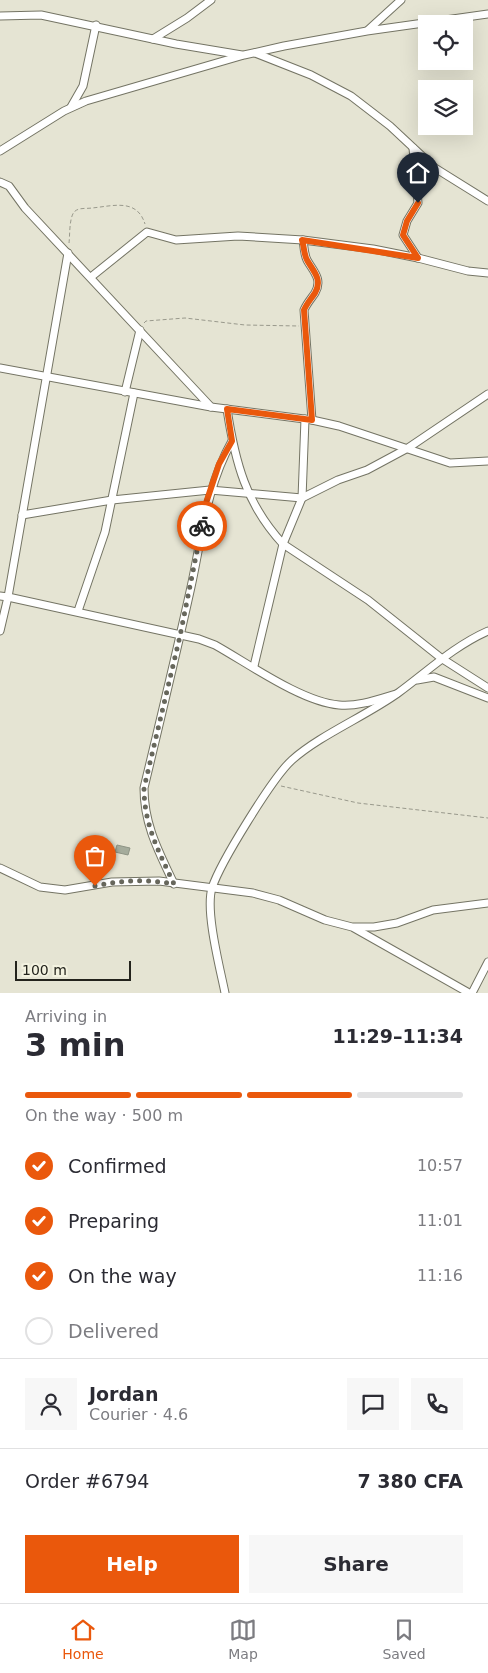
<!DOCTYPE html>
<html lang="en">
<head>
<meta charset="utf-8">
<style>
	:root { --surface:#fff; --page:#f7f7f7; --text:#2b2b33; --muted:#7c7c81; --line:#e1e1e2; --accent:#ea580c }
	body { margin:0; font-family:"DejaVu Sans",sans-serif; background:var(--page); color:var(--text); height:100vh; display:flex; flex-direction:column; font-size:19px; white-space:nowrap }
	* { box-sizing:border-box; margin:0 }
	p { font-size:16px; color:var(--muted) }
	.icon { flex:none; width:28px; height:28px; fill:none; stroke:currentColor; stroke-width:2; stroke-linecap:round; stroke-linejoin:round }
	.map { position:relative; height:993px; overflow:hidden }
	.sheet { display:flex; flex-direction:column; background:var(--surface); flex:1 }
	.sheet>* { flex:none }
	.fabs { position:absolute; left:418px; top:15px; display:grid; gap:10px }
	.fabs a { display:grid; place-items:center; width:55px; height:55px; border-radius:0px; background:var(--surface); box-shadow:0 5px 20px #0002; font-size:25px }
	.scale { position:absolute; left:15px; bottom:12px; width:116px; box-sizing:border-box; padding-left:5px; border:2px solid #23231c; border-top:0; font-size:14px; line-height:18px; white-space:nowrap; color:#23231c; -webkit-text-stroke:4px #f3f2e0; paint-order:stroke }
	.pin { position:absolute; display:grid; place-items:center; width:42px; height:42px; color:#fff; margin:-51px -21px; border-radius:50% 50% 50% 0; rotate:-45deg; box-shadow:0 0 5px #0007 }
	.pin .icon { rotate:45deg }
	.courier { position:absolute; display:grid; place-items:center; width:50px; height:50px; margin:-25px; border:4px solid #ea580c; border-radius:50%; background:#fff; color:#222; box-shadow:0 1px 6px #0007 }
	.head em { font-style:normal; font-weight:800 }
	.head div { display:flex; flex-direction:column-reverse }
	.head { display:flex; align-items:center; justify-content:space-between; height:85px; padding:0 25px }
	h1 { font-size:32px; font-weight:800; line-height:38px }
	.bar { display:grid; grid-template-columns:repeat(4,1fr); gap:8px 5px; align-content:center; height:60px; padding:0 25px }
	.bar i { height:6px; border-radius:4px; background:var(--line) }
	.bar .active { background:var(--accent) }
	.bar p { grid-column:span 4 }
	.line { display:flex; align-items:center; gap:12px; padding:0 25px; border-top:1px solid var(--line) }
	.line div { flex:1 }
	.round { display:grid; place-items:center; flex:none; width:52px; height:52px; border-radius:0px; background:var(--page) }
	ol { padding:0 25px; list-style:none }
	li { display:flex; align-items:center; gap:15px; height:55px }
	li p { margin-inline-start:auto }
	li .icon { padding:5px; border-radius:50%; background:var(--accent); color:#fff; stroke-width:4 }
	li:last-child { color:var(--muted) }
	li i { width:28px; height:28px; border:2px solid var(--line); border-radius:50% }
	.cta { display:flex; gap:10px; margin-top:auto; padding:10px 25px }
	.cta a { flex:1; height:58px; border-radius:0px; background:var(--accent); color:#fff; font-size:20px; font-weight:800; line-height:58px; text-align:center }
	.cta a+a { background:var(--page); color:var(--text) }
	.tabs { display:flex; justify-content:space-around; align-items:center; height:70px; border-top:1px solid var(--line); background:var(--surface); font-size:14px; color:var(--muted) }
	.tabs a { display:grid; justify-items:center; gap:2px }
	.tabs .active { color:var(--accent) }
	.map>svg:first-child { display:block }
	.building { fill:#a5ac9c; stroke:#8e9485 }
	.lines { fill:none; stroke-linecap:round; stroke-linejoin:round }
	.minor-casing { stroke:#747464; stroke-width:9 }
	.path { stroke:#99998c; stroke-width:1; stroke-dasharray:4 2.5; stroke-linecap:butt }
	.minor { stroke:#fff; stroke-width:7 }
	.done { stroke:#67675c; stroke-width:5; stroke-dasharray:0 9 }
	.route { stroke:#ea580c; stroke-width:6 }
</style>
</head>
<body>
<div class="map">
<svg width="488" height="993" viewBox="0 0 488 993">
	<rect width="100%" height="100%" fill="#e5e4d3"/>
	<path class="building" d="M117 845 130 848 128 855 115 852Z"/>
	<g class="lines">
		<defs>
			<g id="minor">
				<path d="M0 16 41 15 176 44 242 55"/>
				<path d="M368 30 401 0"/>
				<path d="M153 39 187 18 211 0"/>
				<path d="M255 53 311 75 351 96 390 126 435 168 488 201"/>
				<path d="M71 107 83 86 96 25"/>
				<path d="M413 148 418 203 407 221 403 235 418 258"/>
				<path d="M0 151 64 111 86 101 244 55 284 46 367 31 488 14"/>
				<path d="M0 182 9 186 25 208 211 407"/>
				<path d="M303 240C304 246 304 254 307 260 313 271 323 279 315 293 311 299 307 303 304 310L312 420"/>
				<path d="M68 253 8 597 199 639 215 645C249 664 302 702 339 705 358 707 379 699 396 694"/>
				<path d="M91 277 147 232 176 240 238 236 303 240 373 249 418 258 468 271 488 273"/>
				<path d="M0 368 211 407 312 420 339 426 450 463 488 461"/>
				<path d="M125 392 140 330"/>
				<path d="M227 409C235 462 246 504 283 544L368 600 441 658 488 688"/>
				<path d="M22 515 112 500 210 490 302 498 338 480 367 470 408 448 488 394"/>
				<path d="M0 596 8 597 0 631"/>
				<path d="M78 611 105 532 134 393"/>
				<path d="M254 666 283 544 302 498 305 419"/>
				<path d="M417 680 434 677 488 698"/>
				<path d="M0 868 40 887 65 890 112 882 159 881 253 893 279 900 325 920 352 927H374L397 923 433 910 488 903"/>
				<path d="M174 884C159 852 144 825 144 788 160 721 176 655 191 587 202 537 206 487 232 441"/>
				<path d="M354 928 469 993"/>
				<path d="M225 993C220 968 205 911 212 888 220 863 273 777 292 760 320 735 366 716 398 693 428 671 454 646 488 631"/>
				<path d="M472 993 488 962"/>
			</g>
		</defs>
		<use href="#minor" class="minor-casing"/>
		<g class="path">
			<path d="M69 243C70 235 69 219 74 212 79 207 86 209 92 208 113 206 137 198 145 224"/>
			<path d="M144 323 146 321 185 318 245 325 299 326"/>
			<path d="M281 786 358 803 488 818"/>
		</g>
		<use href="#minor" class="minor"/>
	</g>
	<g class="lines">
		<path class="done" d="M95 886C121 880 148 879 174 884 159 852 144 825 144 788L180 636 202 526"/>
		<path class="route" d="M202 526 206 503 219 464 232 441 227 409 312 420 304 310C307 303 311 299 315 293 323 279 313 271 307 260 304 255 304 246 302 240L418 258 403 235 407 221 418 203"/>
	</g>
</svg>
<div class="fabs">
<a><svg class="icon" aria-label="locate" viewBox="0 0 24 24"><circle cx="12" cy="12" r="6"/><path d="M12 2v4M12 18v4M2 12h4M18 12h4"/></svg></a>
<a><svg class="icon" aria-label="layers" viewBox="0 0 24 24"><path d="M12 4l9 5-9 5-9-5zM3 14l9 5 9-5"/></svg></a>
</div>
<div class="scale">100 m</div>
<div class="pin" style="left:95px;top:886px;background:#ea580c"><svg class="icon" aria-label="bag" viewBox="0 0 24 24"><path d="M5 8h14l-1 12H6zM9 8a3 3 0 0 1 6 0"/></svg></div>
<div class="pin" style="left:418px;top:203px;background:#1f2937"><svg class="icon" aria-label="home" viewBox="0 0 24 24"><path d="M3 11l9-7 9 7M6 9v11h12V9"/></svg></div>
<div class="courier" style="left:202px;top:526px"><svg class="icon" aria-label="bike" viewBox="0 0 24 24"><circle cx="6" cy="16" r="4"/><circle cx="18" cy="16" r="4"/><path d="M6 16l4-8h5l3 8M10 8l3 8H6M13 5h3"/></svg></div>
</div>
<section class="sheet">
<div class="head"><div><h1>3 min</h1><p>Arriving in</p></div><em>11:29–11:34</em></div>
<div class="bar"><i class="active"></i><i class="active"></i><i class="active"></i><i></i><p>On the way · 500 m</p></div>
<ol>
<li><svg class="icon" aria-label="check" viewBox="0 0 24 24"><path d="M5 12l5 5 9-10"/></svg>Confirmed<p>10:57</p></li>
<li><svg class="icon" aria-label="check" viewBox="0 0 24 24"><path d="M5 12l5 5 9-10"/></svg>Preparing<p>11:01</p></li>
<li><svg class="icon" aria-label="check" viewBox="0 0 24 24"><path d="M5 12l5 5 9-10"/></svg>On the way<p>11:16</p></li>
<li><i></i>Delivered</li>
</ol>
<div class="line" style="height:90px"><a class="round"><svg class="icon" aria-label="person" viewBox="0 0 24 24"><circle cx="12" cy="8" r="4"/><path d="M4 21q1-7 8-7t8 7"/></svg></a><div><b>Jordan</b><p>Courier · 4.6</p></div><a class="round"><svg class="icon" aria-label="chat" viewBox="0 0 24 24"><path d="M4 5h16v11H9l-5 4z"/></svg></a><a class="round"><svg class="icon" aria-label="phone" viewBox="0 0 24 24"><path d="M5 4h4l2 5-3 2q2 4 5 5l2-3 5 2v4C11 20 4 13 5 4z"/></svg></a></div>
<div class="line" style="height:65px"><div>Order #6794</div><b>7 380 CFA</b></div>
<div class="cta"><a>Help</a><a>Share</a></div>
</section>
<nav class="tabs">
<a class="active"><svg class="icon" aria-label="home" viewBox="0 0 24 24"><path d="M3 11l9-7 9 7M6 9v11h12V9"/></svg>Home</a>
<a><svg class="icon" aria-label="map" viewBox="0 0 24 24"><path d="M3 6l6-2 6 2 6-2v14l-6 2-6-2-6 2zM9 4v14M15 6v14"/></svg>Map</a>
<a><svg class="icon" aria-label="saved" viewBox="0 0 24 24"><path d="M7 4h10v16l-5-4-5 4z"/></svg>Saved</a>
</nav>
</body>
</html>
